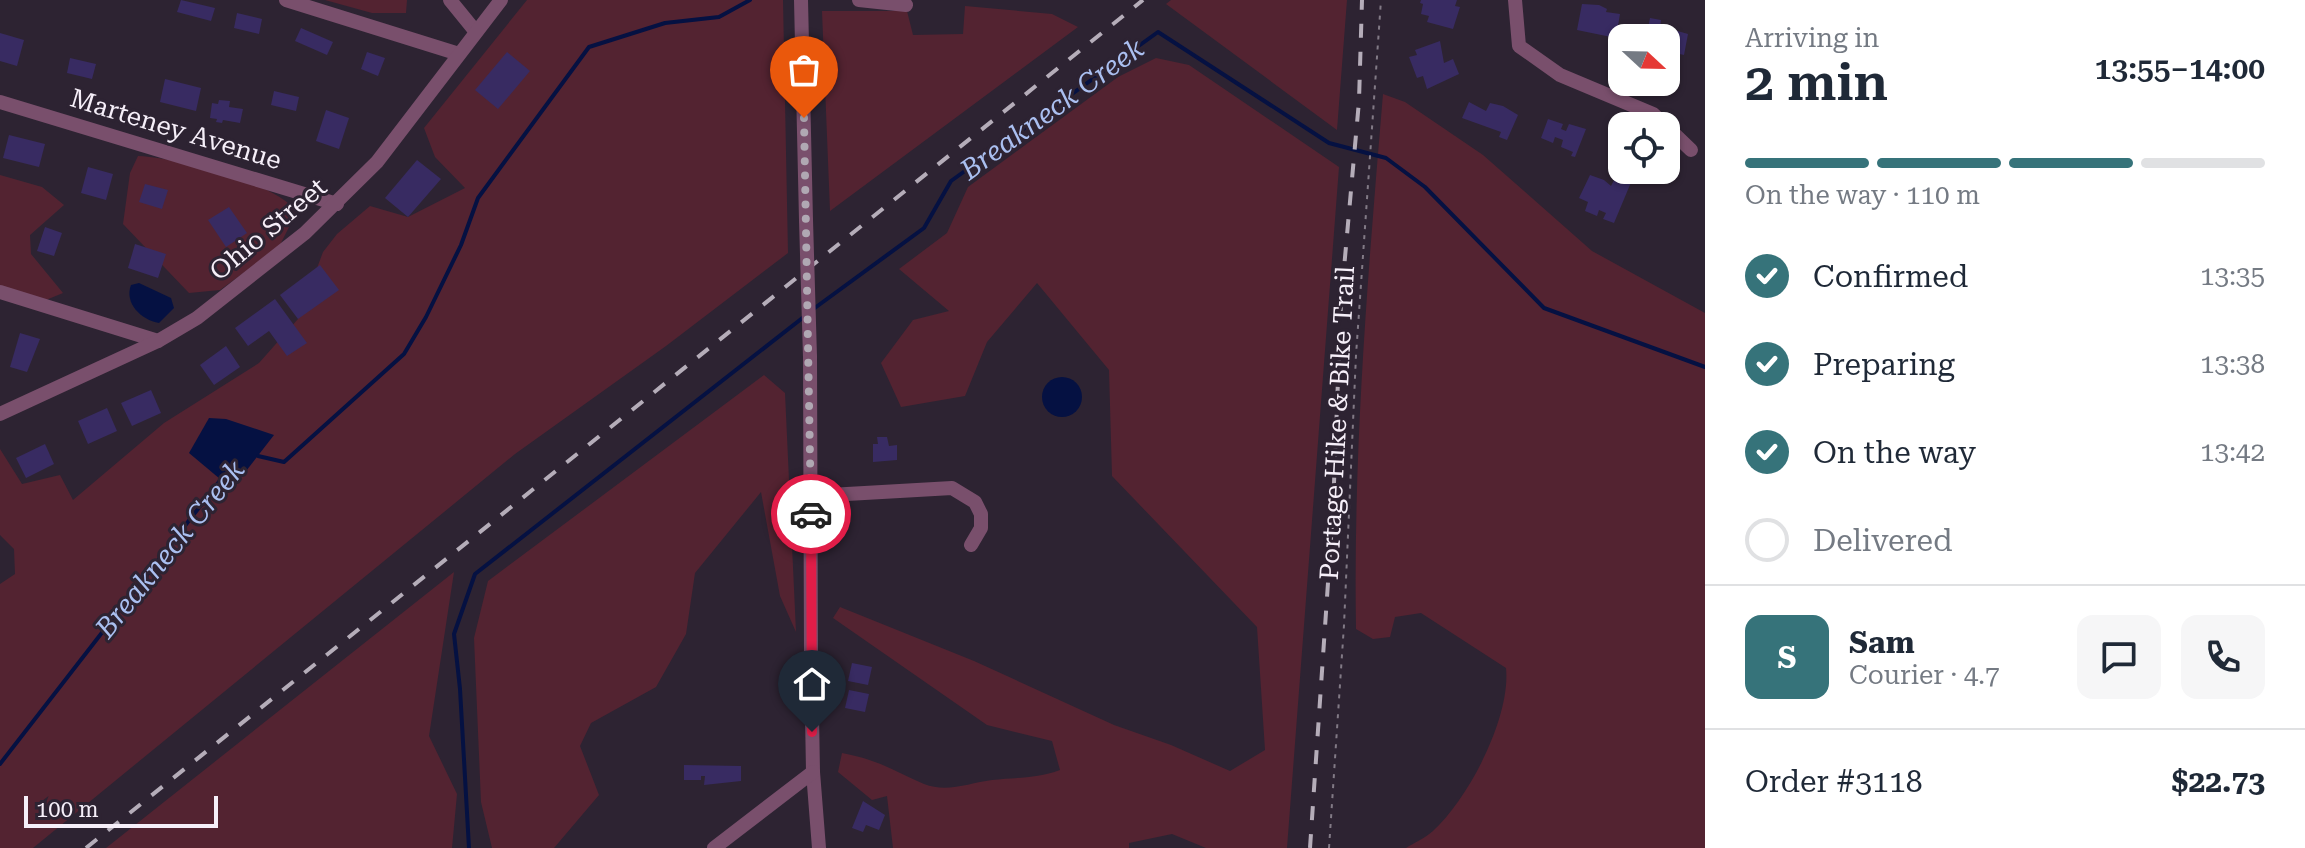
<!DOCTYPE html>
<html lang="en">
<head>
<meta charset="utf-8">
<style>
	:root { --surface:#fff; --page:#f6f6f7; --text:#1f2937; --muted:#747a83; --line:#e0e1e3; --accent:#36737a }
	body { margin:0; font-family:"Roboto Serif",serif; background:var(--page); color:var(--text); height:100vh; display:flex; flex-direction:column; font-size:30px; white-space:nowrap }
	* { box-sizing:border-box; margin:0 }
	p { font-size:26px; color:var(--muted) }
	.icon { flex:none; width:44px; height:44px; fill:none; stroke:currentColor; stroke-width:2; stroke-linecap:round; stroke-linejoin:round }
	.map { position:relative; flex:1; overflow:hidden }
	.sheet { display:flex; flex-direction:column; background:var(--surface); width:600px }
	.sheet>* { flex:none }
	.needle { width:52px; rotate:112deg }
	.fabs { position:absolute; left:1608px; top:24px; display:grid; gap:16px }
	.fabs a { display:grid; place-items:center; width:72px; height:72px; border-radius:16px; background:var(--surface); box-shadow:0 2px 6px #0004; font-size:40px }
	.scale { position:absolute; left:24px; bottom:20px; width:194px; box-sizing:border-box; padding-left:8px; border:4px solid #f6eff9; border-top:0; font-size:22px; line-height:28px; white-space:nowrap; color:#f6eff9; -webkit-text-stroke:6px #2d2332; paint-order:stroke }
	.pin { position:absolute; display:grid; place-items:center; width:68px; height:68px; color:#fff; margin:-82px -34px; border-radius:50% 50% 50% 0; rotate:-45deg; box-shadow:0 0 8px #0007 }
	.pin .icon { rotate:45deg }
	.courier { position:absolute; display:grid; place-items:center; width:80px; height:80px; margin:-40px; border:6px solid #e11d48; border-radius:50%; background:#fff; color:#222; box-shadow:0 2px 10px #0007 }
	.head em { font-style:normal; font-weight:600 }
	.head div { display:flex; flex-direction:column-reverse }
	.head { display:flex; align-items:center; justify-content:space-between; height:136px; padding:0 40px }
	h1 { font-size:52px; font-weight:600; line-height:60px }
	.bar { display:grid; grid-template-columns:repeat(4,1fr); gap:12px 8px; align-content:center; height:96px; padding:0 40px }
	.bar i { height:10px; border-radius:6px; background:var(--line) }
	.bar .selected { background:var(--accent) }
	.bar p { grid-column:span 4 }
	.line { display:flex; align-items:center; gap:20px; padding:0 40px; border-top:2px solid var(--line) }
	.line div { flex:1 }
	.round { display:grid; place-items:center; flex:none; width:84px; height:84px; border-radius:16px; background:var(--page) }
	ol { padding:0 40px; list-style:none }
	li { display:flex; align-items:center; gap:24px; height:88px }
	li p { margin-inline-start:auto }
	li .icon { padding:8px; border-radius:50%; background:var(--accent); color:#fff; stroke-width:4 }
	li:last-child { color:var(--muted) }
	li i { width:44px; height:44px; border:4px solid var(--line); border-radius:50% }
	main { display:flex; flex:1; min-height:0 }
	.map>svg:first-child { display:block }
	.green { fill:#532331 }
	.water { fill:#051142 }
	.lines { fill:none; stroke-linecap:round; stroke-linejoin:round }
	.stream { stroke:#051142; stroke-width:4 }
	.building { fill:#382b62 }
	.path { stroke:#827a86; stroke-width:2; stroke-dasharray:4 6; stroke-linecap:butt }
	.minor { stroke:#794f6c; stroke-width:14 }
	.rail { stroke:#b5adb9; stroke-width:4; stroke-dasharray:14 14; stroke-linecap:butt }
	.minor-bridge { stroke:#794f6c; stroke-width:14 }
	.done { stroke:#b0a8b3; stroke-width:8; stroke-dasharray:0 14.4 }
	.route { stroke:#e11d48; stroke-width:10 }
	.labels { text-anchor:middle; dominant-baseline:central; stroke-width:6; stroke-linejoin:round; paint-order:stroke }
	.street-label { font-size:26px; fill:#f6eff9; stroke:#2d2332 }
	.water-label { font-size:28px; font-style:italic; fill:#aabff0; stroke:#2d2332 }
</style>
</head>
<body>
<main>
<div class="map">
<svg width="1705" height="848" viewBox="0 0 1705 848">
	<rect width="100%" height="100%" fill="#2d2332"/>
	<g class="green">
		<path d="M325 0H407L406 13H372Z"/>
		<path d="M527 0H783L788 253 666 346 515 454 33 848H0V584L15 574 14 549 0 535V449L22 484 60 475 73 500 164 423 259 363 298 319 323 252 337 234 370 206 408 217 465 188 435 157 424 128Z"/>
		<path d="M1171 0H1347L1337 130 1166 4Z"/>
		<path d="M965 6 1052 14 1078 27 830 211 822 11H907L913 35 963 34Z"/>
		<path d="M1156 58 1189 65 1339 167 1287 848H1206L1172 834 1129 843V848H893L887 796 872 800 838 772 842 753C879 760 892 770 924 784 947 793 969 783 992 780 1016 777 1037 779 1060 770L1052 741 987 725 833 618 840 607 974 661 1114 725 1171 745 1230 771 1265 750 1257 627 1112 476 1109 370 1037 283 987 342 965 396 901 407 881 363 913 320 949 311 899 269 947 233 968 187 1118 77Z"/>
		<path d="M1383 94 1405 102 1483 155 1592 251 1705 313V848H1406C1414 843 1425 838 1433 831 1469 798 1511 717 1506 668L1421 613 1395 617 1390 637 1373 639 1356 629C1353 450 1368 272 1383 94Z"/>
		<path d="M138 156C179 158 270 181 297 211L279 247 220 290 189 293 123 224 130 173Z"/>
		<path d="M0 175 42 187 64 205 30 235 31 254 63 293 46 300 0 287Z"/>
		<path d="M764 375 785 393 796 632 780 596 761 492 695 573 686 634 656 687 591 723 580 746 599 795 554 848H492L481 802 474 638 488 581Z"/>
		<path d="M454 572 429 736 457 794 452 848H106Z"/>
	</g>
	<g class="water">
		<path d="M139 283 171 298 174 308 159 323C141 320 124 303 131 285Z"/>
		<circle cx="1062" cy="397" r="20"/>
		<path d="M209 418 226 419 274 435 232 489 189 453Z"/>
	</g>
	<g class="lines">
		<g class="stream">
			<path d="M812 310 924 228 951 181 1158 32 1329 143 1386 158 1425 187 1544 308 1705 367"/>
			<path d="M258 456 284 462 404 354 426 317 461 245 478 198 589 47 665 23 719 17 750 0"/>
			<path d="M0 764 222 478"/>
			<path d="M469 848 460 689 454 634 475 574 805 316"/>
		</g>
	</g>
	<g class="building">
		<path d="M181 0 215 8 211 21 177 12Z"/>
		<path d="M1421 0H1457L1455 6 1460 7 1453 29 1427 22 1429 16 1421 14 1423 4 1420 3Z"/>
		<path d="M1582 4 1599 5 1607 9 1606 12 1620 14 1616 38 1577 30Z"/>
		<path d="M237 13 262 19 259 34 234 28Z"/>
		<path d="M1650 18 1661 20 1660 30 1666 31 1667 28 1688 34 1684 55 1666 51V38H1646Z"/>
		<path d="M301 28 333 42 327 55 295 41Z"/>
		<path d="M0 33 24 40 17 66 0 61Z"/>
		<path d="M1440 41 1444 63 1453 59 1459 74 1427 89 1423 76 1417 78 1409 57 1417 55 1415 50Z"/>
		<path d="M367 52 385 58 378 76 361 69Z"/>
		<path d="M507 52 530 71 498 109 475 90Z"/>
		<path d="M70 58 96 64 92 79 67 73Z"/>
		<path d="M165 79 201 88 196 111 160 102Z"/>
		<path d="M274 91 299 97 296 111 271 105Z"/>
		<path d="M219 100 230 101 229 107 243 109 240 123 223 120 222 123 216 122 217 119 210 118 212 103 218 104Z"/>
		<path d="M1469 102 1486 111 1490 103 1503 106 1518 115 1507 140 1499 137 1501 132 1462 118Z"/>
		<path d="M326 110 349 118 339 149 316 141Z"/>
		<path d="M1548 119 1563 124 1561 129 1566 131 1569 124 1586 129 1575 157 1571 156 1573 152 1561 147 1563 140 1555 137 1553 143 1541 138Z"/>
		<path d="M9 135 45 144 39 167 3 158Z"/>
		<path d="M417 160 441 179 408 217 385 198Z"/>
		<path d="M88 167 113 174 106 200 81 193Z"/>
		<path d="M1617 174 1632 180 1614 223 1603 219 1606 213 1599 210 1597 216 1585 211 1588 202 1579 198 1590 175 1604 180 1611 186Z"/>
		<path d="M145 184 168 190 162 209 139 202Z"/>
		<path d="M229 207 247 233 226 247 208 220Z"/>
		<path d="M45 227 62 233 54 256 37 251Z"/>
		<path d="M135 244 166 254 158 278 128 268Z"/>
		<path d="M320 265 339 290 298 319 280 295Z"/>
		<path d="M275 299 307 343 287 356 269 331 248 346 235 328Z"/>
		<path d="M20 333 40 339 27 372 10 367Z"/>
		<path d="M226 346 240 367 214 385 200 365Z"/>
		<path d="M151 390 161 413 132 426 121 403Z"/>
		<path d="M107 408 117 431 88 444 78 421Z"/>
		<path d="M877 437H887L889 446 897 445V460L873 462V444H878Z"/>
		<path d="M45 444 54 464 26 478 16 458Z"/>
		<path d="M852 663 872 667 868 685 848 681Z"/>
		<path d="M849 690 869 694 865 712 845 708Z"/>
		<path d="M684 765 741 766V781L704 785 705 776H701V780H684Z"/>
		<path d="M863 801 885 815 879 830 866 825 863 832 852 828Z"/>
	</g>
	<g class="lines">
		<path class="path" d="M1329 848 1344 625 1356 355 1381 0"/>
		<g class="minor">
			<path d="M286 0 459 54"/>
			<path d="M450 0 476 32"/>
			<path d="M801 0 806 220"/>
			<path d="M859 0 906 5"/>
			<path d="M1515 0 1519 46 1560 75 1653 114 1666 126"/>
			<path d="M0 102 337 204"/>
			<path d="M1666 126 1691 150"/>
			<path d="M0 292 158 341"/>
			<path d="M810 357 811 657 813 772 819 848"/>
			<path d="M0 414 158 341 197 318 305 233 377 162 501 0"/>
			<path d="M812 496 952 488 975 502 981 514V528L971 545"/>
			<path d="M714 848 813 772"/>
		</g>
		<g class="rail">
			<path d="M86 848 1143 0"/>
			<path d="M1310 848 1333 509 1341 302 1359 101 1362 0"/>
		</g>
		<path class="minor-bridge" d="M806 220 810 357"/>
	</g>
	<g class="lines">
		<path class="done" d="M804 118 811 514"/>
		<path class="route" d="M811 514 812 732"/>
	</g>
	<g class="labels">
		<g class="street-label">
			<text transform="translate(176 129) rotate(17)">Marteney Avenue</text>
			<text transform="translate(268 229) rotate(-40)">Ohio Street</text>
			<text transform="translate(1337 423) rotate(-87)">Portage Hike &amp; Bike Trail</text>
		</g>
		<g class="water-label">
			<text transform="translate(1052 109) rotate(-36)">Breakneck Creek</text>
			<text transform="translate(170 549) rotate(-51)">Breakneck Creek</text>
		</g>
	</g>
</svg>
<div class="fabs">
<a><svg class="needle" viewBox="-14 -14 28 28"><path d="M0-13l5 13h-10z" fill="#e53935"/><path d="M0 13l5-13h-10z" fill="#747a83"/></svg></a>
<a><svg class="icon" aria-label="locate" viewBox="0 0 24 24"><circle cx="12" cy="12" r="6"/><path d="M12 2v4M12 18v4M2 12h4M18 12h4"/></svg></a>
</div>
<div class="scale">100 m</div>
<div class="pin" style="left:804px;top:118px;background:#ea580c"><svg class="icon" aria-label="bag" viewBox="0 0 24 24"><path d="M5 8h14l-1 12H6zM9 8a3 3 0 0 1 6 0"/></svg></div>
<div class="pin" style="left:812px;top:732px;background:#1f2937"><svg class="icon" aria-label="home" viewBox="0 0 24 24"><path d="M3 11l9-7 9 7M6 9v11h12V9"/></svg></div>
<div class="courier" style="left:811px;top:514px"><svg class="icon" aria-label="car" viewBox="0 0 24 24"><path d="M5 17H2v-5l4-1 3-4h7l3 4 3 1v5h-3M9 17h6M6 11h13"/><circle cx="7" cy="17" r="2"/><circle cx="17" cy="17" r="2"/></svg></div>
</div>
<section class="sheet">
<div class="head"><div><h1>2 min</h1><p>Arriving in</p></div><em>13:55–14:00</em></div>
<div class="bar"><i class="selected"></i><i class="selected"></i><i class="selected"></i><i></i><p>On the way · 110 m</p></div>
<ol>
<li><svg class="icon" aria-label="check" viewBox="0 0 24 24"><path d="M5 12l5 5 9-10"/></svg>Confirmed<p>13:35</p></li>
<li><svg class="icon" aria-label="check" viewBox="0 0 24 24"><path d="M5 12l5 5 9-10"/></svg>Preparing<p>13:38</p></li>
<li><svg class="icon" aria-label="check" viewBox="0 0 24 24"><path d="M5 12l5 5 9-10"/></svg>On the way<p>13:42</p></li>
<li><i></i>Delivered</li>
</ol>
<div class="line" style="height:144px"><b class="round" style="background:var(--accent);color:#fff">S</b><div><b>Sam</b><p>Courier · 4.7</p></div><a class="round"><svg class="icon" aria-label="chat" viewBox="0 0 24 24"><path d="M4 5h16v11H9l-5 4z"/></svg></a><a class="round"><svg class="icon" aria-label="phone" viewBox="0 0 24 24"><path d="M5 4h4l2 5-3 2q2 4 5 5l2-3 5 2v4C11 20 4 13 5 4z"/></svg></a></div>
<div class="line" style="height:104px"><div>Order #3118</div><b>$22.73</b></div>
</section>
</main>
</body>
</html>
